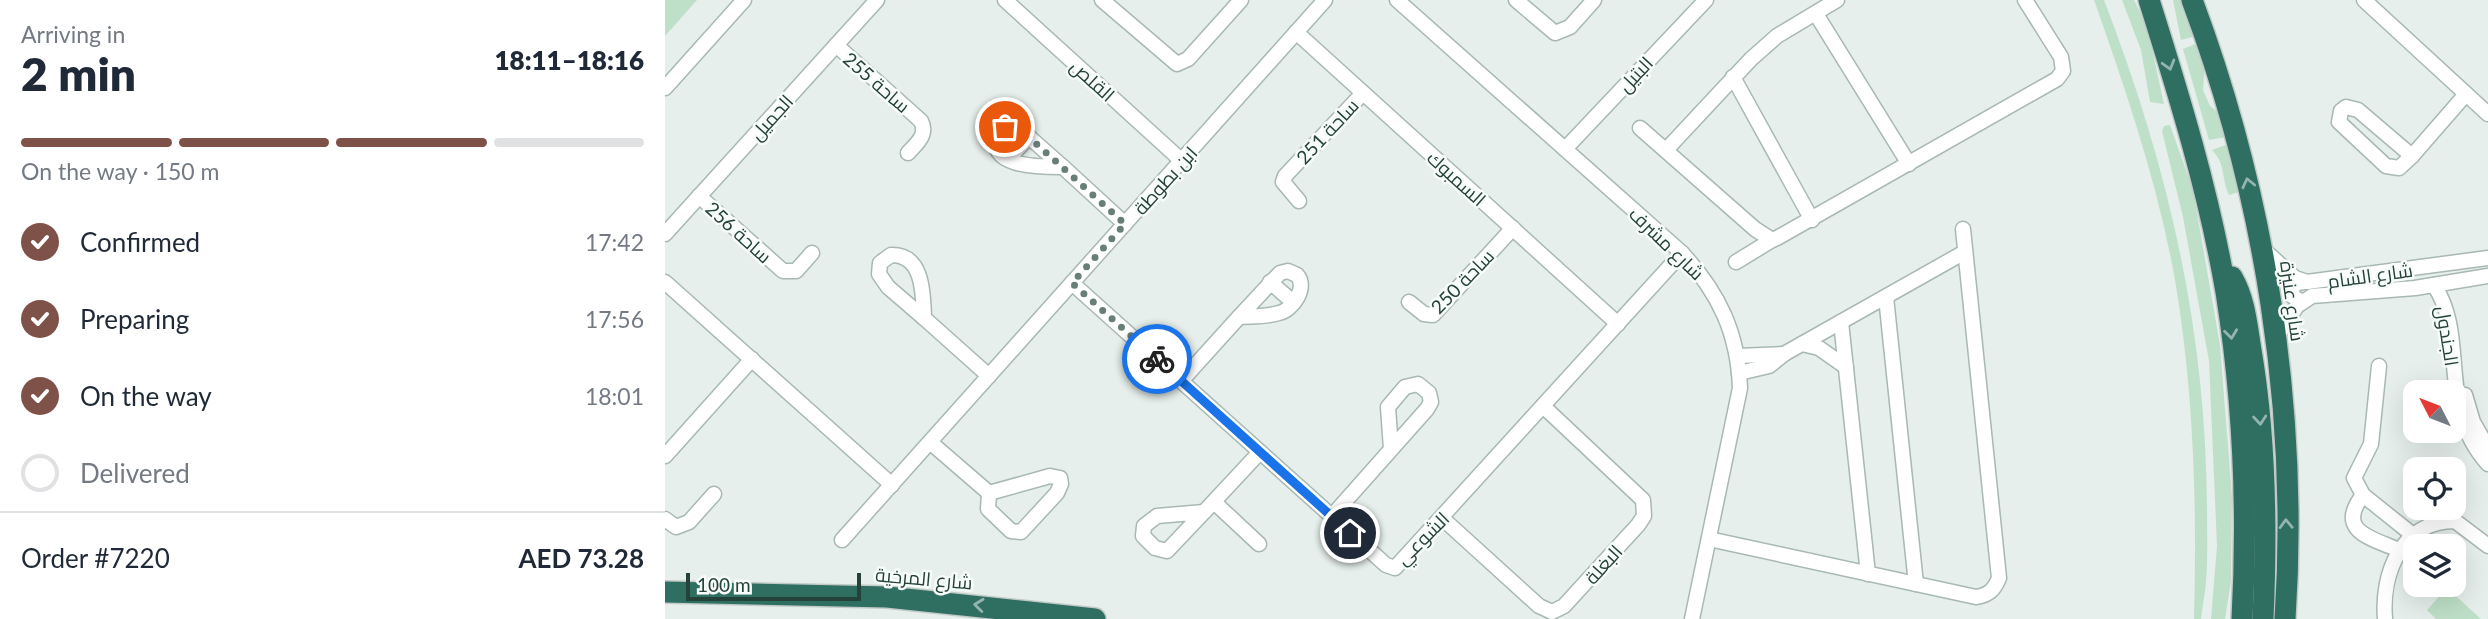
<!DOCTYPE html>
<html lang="en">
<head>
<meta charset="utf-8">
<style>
	:root { --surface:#fff; --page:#f6f6f7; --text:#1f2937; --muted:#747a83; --line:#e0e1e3; --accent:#7f5249 }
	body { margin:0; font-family:Lato,Cairo,sans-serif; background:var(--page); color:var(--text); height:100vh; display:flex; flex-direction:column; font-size:26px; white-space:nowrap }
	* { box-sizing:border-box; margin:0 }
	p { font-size:23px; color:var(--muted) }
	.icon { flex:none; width:38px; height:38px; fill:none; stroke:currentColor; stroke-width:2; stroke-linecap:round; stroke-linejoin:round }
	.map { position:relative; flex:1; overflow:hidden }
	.side { display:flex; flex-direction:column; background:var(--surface); width:665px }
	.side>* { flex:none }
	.needle { width:46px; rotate:312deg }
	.tools { position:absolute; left:1738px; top:380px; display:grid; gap:14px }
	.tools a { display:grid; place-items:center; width:63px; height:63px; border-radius:14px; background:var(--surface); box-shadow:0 7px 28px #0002; font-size:35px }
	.scale { position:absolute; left:21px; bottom:18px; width:175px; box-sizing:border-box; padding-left:7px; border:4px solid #24423a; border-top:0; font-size:19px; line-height:24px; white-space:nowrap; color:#24423a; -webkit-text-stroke:5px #f7fbf9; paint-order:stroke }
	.pin { position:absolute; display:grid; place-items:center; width:60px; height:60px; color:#fff; margin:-30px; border:4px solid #fff; border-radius:50%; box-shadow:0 2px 7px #0007 }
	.courier { position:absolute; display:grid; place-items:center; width:70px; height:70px; margin:-35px; border:5px solid #1a73e8; border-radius:50%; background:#fff; color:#222; box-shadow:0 2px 9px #0007 }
	.summary em { font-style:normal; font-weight:800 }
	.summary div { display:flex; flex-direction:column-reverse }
	.summary { display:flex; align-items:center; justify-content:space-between; height:119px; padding:0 21px }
	h1 { font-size:46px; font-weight:800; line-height:52px }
	.bar { display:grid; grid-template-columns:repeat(4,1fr); gap:10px 7px; align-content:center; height:84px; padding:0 21px }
	.bar i { height:9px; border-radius:5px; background:var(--line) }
	.bar .active { background:var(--accent) }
	.bar p { grid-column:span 4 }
	.line { display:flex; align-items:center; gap:18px; padding:0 21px; border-top:2px solid var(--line) }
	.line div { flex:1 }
	ol { padding:0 21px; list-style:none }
	li { display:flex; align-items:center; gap:21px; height:77px }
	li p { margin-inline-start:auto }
	li .icon { padding:7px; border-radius:50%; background:var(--accent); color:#fff; stroke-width:4 }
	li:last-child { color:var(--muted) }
	li i { width:38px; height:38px; border:4px solid var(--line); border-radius:50% }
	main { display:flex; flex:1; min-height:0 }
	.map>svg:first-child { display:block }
	.green { fill:#bfe0c8 }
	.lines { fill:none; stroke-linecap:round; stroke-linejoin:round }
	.minor-casing { stroke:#a8b8b2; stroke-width:17 }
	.highway-casing { stroke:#c2cac8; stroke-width:24 }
	.minor { stroke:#fff; stroke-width:14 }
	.highway { stroke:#2f6f62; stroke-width:21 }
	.oneway { stroke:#93b5ae }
	.done { stroke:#687f78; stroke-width:7; stroke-dasharray:0 12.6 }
	.route { stroke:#1a73e8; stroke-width:9 }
	.labels { text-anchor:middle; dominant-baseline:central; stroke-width:5; stroke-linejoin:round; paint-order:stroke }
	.street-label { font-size:19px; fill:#24423a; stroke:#f7fbf9 }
</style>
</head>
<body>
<main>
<section class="side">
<div class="summary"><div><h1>2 min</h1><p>Arriving in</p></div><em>18:11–18:16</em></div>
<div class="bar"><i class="active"></i><i class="active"></i><i class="active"></i><i></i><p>On the way · 150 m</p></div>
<ol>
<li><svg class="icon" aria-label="check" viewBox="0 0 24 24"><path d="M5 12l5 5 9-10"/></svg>Confirmed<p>17:42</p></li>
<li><svg class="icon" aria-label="check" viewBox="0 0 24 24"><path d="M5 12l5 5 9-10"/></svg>Preparing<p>17:56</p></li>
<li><svg class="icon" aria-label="check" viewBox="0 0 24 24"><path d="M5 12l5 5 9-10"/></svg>On the way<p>18:01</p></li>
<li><i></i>Delivered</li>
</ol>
<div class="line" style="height:91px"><div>Order #7220</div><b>AED 73.28</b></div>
</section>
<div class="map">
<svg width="1823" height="619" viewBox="0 0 1823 619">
	<rect width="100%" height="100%" fill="#e6efeb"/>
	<g class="green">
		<path d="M0 0H32L0 36Z"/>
		<path d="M1429 0H1439C1503 166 1541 328 1542 508 1542 532 1543 558 1541 582 1540 595 1537 607 1536 619H1529C1532 506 1529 392 1510 280 1493 184 1461 91 1429 0Z"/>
		<path d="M1457 0H1469L1482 26 1499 104 1485 102 1476 50Z"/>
		<path d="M1508 0H1517L1531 36 1516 40Z"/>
		<path d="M1533 43 1540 64 1538 90 1545 106 1554 113 1561 137 1544 140 1518 49Z"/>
		<path d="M1505 125 1528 190 1555 345 1567 497 1566 581 1560 619H1546L1552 546 1544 361 1518 217 1497 131 1499 126Z"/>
		<path d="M1563 144 1574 192 1564 195C1556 178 1561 164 1547 150Z"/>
		<path d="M1782 588 1816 619H1771L1762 610Z"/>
	</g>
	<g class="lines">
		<defs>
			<g id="minor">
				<path d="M340 0 517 161"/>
				<path d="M437 0 512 64 523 59 576 0"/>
				<path d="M732 0 1017 253C1054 293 1073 333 1075 388L1027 619"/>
				<path d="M851 0 890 33 905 27 929 0"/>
				<path d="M1699 0 1823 114"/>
				<path d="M1151 14 1244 164"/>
				<path d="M631 32 953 324"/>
				<path d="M171 45 256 121C263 135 252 143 243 153"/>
				<path d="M1068 77 1147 220"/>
				<path d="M0 88 79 0"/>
				<path d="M1681 107 1693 110 1747 156 1734 168 1721 166 1674 122 1676 111Z"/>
				<path d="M348 126 355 129 398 167C378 167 315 168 335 131Z"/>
				<path d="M975 128 1090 229 1107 240 1112 238 1392 79 1398 71 1396 57 1360 0"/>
				<path d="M900 149 1041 0"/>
				<path d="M1001 150 1086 59 1112 36 1172 0"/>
				<path d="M1747 156 1801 94"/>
				<path d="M343 159 364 137"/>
				<path d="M398 167 460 224"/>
				<path d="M34 196 118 271H131L147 253"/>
				<path d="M634 201 618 182 620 176 698 93"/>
				<path d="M0 234 212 0"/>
				<path d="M1598 249 1630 278 1642 282 1823 258"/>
				<path d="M226 255C259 254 258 295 259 318L223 287 214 274 215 263Z"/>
				<path d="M1071 262 1107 240"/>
				<path d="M623 271 632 275C643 287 628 310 614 313 601 317 587 316 574 317L615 273Z"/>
				<path d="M0 282 227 485"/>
				<path d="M605 282 628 302"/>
				<path d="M407 283 721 565 730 568 1017 253"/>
				<path d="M1769 285C1804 338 1771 406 1823 464"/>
				<path d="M1221 297 1251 584"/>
				<path d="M1636 301 1627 296 1626 291 1631 283 1639 282"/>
				<path d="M744 302 759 314 768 315 848 228"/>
				<path d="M259 318 324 376"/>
				<path d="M1176 322 1203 574"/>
				<path d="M1611 338 1632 306 1647 296 1750 288 1823 276"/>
				<path d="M1137 344 1154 348 1181 367"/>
				<path d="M1073 356 1119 354"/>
				<path d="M1714 366 1706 444 1689 478 1698 495 1748 535"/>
				<path d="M1074 373 1104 366 1119 354 1298 253"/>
				<path d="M517 380 574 317"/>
				<path d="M1800 395 1808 422 1823 448"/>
				<path d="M265 442 324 493"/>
				<path d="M0 456 87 359"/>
				<path d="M385 476 395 478 396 484 392 493 356 532 346 531 323 509 324 493Z"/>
				<path d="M1698 495C1670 531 1706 538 1734 550"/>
				<path d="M549 502 594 544"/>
				<path d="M539 512 502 551 490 548 478 536 479 526 492 516Z"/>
				<path d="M539 512 595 452"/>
				<path d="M667 516 762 409 766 402 764 393 753 384 740 387 723 407 726 449"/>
				<path d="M777 518 874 606 887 612 899 606 973 525 979 516 978 500 879 407"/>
				<path d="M0 519 11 527 24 522 49 494"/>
				<path d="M1044 539 1311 597C1324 595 1329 590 1334 578L1298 229"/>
				<path d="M177 540 660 0"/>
				<path d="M1720 619C1716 573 1737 521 1790 521L1823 546"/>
			</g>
			<g id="highway">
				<path d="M1484 0C1514 95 1544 193 1561 292 1578 399 1583 510 1577 619"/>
				<path d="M1527 0C1600 195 1634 411 1620 619"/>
				<path d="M1567 277C1580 299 1582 326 1586 350 1601 438 1602 530 1598 619"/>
				<path d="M0 592 222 597 430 619"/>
			</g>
		</defs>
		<use href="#minor" class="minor-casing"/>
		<use href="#highway" class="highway-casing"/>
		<use href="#minor" class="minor"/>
		<use href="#highway" class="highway"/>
	</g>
	<defs><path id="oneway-chevron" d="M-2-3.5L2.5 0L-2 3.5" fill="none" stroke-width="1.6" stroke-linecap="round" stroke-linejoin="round" transform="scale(1.75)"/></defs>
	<g class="oneway">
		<use href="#oneway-chevron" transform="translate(1504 65) rotate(74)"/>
		<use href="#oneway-chevron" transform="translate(1583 183) rotate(-103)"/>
		<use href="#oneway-chevron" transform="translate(1566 334) rotate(83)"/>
		<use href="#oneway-chevron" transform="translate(1595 420) rotate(85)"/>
		<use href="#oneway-chevron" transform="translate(1621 524) rotate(-92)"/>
		<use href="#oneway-chevron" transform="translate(314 605) rotate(-174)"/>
	</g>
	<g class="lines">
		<path class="done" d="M340 127 355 129 460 224 407 283 492 359"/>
		<path class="route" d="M492 359 685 533"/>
	</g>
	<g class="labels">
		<g class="street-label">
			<text transform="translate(970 74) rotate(-47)">البتيل</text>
			<text transform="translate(428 80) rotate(42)">القلص</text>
			<text transform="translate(212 82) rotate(41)">ساحة 255</text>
			<text transform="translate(106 117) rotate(-48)">الجميل</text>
			<text transform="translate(662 131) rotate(-47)">ساحة 251</text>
			<text transform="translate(792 178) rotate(42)">السمبوك</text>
			<text transform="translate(500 180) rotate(-48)">ابن بطوطة</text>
			<text transform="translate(74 232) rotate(42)">ساحة 256</text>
			<text transform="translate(1002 243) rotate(44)">شارع مشرف</text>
			<text transform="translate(1705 275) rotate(-8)">شارع الشام</text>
			<text transform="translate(797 281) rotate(-46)">ساحة 250</text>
			<text transform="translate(1628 301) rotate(82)">شارع عنيزة</text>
			<text transform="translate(1783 336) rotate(81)">الجندول</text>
			<text transform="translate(757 538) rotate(-45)">الشوعي</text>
			<text transform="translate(938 564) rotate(-48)">البغلة</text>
			<text transform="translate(259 578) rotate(5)">شارع المرخية</text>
		</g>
	</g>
</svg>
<div class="tools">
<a><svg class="needle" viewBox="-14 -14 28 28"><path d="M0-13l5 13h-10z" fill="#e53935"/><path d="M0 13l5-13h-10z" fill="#747a83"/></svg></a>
<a><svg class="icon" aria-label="locate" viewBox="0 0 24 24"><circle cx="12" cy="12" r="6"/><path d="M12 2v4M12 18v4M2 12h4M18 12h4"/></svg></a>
<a><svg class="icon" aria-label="layers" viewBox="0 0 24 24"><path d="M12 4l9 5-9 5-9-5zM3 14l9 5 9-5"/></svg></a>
</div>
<div class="scale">100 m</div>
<div class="pin" style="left:340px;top:127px;background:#ea580c"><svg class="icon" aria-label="bag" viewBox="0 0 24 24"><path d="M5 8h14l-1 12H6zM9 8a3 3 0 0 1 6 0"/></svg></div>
<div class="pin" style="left:685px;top:533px;background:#1f2937"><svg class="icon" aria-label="home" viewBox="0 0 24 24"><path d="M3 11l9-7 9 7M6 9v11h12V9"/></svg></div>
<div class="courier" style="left:492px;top:359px"><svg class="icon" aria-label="bike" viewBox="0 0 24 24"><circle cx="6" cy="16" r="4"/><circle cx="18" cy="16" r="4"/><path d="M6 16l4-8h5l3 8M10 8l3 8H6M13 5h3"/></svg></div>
</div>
</main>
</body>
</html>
